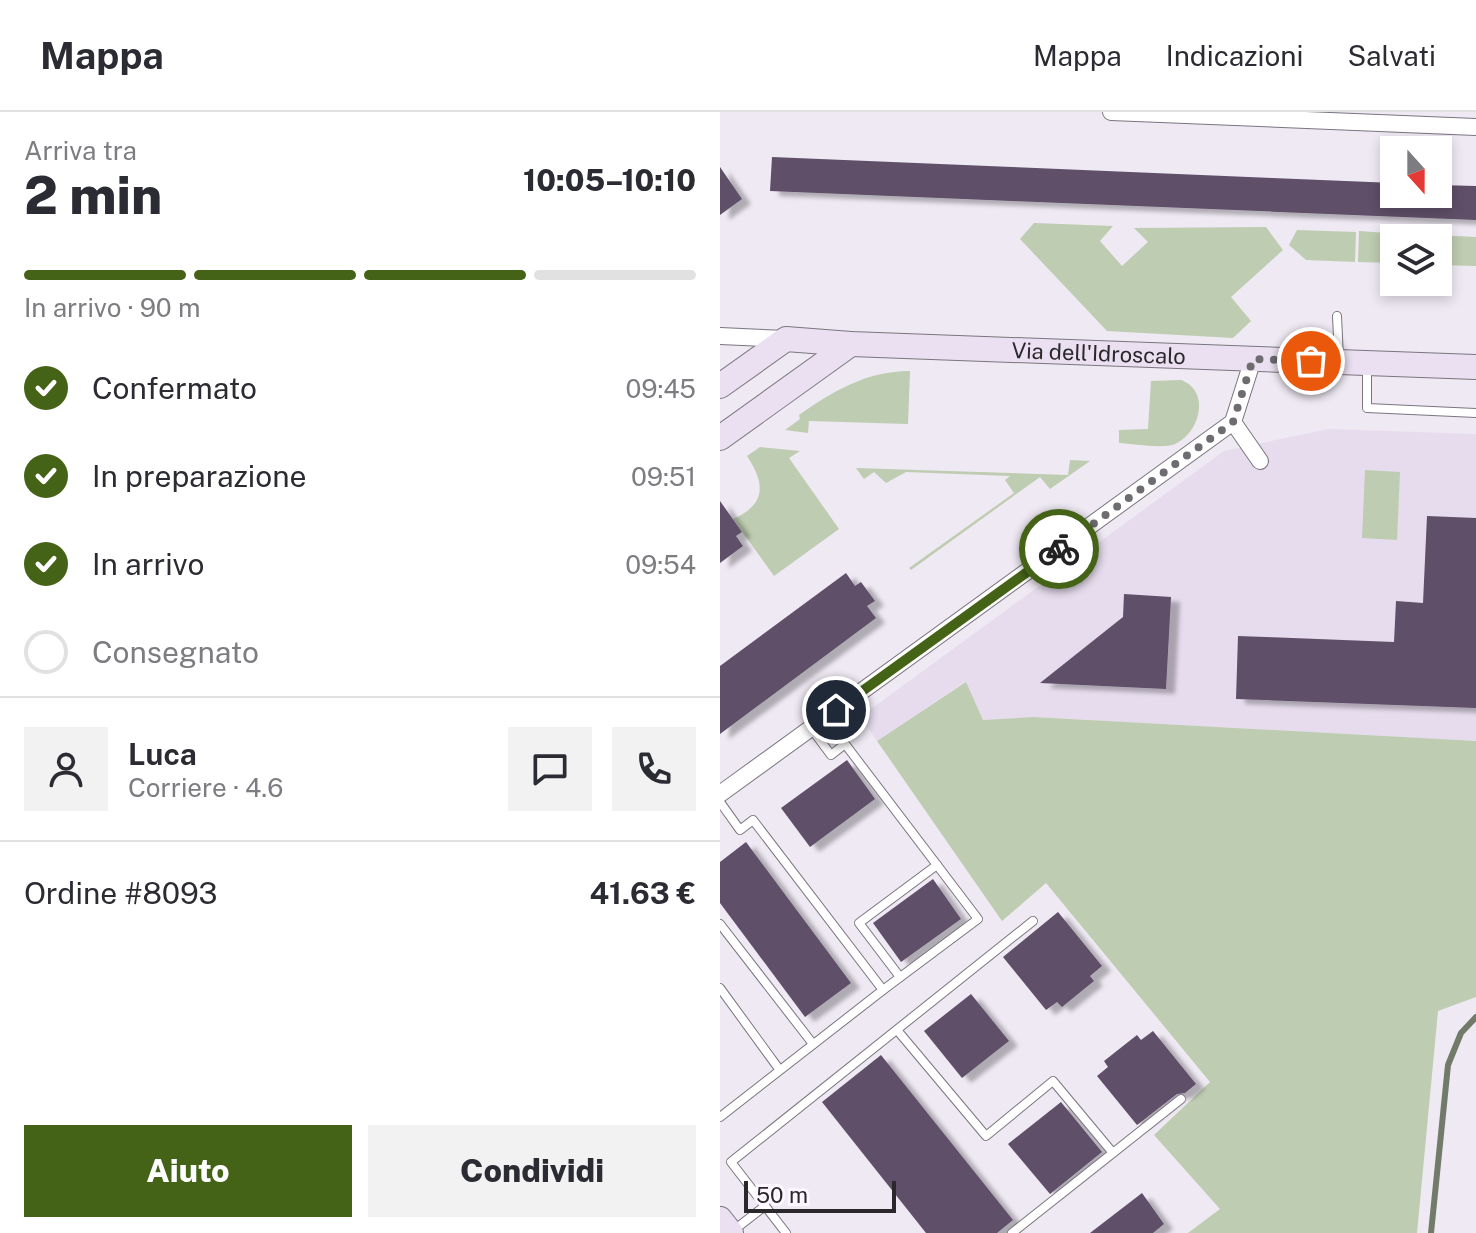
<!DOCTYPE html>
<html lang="it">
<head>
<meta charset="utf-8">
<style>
	:root { --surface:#fff; --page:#f2f2f3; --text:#2b2b33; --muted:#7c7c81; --line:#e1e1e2; --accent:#446317 }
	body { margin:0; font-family:"Public Sans",sans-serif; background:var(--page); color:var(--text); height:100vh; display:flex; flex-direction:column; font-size:30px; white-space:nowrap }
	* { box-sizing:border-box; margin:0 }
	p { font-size:26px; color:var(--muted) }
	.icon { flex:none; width:44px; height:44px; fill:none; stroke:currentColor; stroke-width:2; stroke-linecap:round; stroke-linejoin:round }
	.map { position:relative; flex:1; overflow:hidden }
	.side { display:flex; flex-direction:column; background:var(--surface); width:720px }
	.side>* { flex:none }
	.needle { width:52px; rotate:159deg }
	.buttons { position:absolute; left:660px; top:24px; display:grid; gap:16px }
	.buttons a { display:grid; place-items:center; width:72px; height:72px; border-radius:0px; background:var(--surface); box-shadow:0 4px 12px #0003; font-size:40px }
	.scale { position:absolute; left:24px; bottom:20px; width:152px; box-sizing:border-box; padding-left:8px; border:4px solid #2a282b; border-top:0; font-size:22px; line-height:28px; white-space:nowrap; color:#2a282b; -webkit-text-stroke:6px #fbf6ff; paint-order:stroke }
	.pin { position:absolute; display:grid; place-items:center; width:68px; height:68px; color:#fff; margin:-34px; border:4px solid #fff; border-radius:50%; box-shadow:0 2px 8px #0007 }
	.courier { position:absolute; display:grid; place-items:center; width:80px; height:80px; margin:-40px; border:6px solid #446317; border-radius:50%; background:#fff; color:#222; box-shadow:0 2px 10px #0007 }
	.summary em { font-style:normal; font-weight:800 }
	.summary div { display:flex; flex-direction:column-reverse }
	.summary { display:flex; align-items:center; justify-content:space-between; height:136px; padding:0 24px }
	h1 { font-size:52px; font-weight:800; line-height:60px }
	.bar { display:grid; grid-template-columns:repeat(4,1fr); gap:12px 8px; align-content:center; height:96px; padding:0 24px }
	.bar i { height:10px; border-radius:6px; background:var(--line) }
	.bar .current { background:var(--accent) }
	.bar p { grid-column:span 4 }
	.line { display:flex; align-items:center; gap:20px; padding:0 24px; border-top:2px solid var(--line) }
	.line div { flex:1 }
	.round { display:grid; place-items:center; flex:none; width:84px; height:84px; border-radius:0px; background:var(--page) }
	ol { padding:0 24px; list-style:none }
	li { display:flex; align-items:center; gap:24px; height:88px }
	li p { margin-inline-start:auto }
	li .icon { padding:8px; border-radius:50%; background:var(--accent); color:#fff; stroke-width:4 }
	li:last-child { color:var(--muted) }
	li i { width:44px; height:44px; border:4px solid var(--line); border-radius:50% }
	.button { display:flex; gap:16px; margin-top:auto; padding:16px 24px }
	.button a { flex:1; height:92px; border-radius:0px; background:var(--accent); color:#fff; font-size:32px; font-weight:800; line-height:92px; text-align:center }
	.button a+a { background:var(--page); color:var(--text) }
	header { display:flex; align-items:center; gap:48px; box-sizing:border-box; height:112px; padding:0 40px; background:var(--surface); border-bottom:2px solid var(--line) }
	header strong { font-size:38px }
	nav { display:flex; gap:44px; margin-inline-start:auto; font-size:28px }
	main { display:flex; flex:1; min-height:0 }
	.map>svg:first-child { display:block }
	.built { fill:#e6dced }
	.green { fill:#beccb1 }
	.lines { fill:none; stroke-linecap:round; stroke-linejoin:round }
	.stream { stroke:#727b69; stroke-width:6 }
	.building { fill:#5e4f68; filter:url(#shadow) }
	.lane-casing { stroke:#7a757e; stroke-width:10 }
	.street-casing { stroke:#7a757e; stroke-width:18 }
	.secondary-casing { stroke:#7a757e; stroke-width:26 }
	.lane { stroke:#fff; stroke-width:8 }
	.street { stroke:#fff; stroke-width:16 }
	.secondary { stroke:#eae0f1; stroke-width:24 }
	.done { stroke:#6f6c71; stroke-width:8; stroke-dasharray:0 14.4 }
	.route { stroke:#446317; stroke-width:10 }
	.labels { text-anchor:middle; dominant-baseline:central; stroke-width:8; stroke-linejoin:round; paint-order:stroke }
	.street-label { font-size:22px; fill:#2a282b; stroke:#fbf6ff }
</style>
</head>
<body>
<header>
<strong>Mappa</strong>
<nav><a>Mappa</a><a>Indicazioni</a><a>Salvati</a></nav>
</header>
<main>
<section class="side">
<div class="summary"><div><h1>2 min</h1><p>Arriva tra</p></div><em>10:05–10:10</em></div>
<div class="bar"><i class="current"></i><i class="current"></i><i class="current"></i><i></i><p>In arrivo · 90 m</p></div>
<ol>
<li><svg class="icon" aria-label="check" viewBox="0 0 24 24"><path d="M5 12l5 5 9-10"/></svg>Confermato<p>09:45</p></li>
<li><svg class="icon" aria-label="check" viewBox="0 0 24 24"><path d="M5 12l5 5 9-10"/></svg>In preparazione<p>09:51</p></li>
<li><svg class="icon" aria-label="check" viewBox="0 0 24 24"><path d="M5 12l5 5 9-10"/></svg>In arrivo<p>09:54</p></li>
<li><i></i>Consegnato</li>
</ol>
<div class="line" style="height:144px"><a class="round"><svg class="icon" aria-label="person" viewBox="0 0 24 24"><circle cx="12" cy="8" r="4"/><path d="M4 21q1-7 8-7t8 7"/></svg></a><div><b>Luca</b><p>Corriere · 4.6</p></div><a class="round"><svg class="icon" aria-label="chat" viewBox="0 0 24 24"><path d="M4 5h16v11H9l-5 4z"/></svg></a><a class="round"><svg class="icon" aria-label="phone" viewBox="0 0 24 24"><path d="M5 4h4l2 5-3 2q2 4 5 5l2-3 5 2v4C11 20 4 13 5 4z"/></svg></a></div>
<div class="line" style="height:104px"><div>Ordine #8093</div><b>41.63 €</b></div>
<div class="button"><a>Aiuto</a><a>Condividi</a></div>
</section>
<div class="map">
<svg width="756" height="1121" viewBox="0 0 756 1121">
	<defs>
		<filter id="shadow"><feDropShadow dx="9" dy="5" stdDeviation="2" flood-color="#0004"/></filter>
	</defs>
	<rect width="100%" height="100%" fill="#efe9f3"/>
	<path class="built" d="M609 317 756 322V629L313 605 263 608 245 570 157 629 140 605 504 339Z"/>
	<g class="green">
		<path d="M314 111 393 114 380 129 402 154 428 130 414 116 546 115 563 138 511 185 531 209 513 226 387 219 300 127Z"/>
		<path d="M577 118 636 120 635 150 586 148 569 133Z"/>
		<path d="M639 119 667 121 674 130V151L638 150Z"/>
		<path d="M674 121 756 125V154L718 153V126H678Z"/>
		<path d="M190 259 188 312 89 309 88 321 65 318 80 307 79 303C113 279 147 259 190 259Z"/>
		<path d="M461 268C491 279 480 321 455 332 445 337 412 332 399 331V318L428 317 431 269Z"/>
		<path d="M40 335 80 339 69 346 119 417 54 464 13 407C47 392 45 371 27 344Z"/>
		<path d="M350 348 370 349 330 377 320 365 191 458 189 456 294 381 285 368 290 364 186 360 166 371 154 360 144 367 136 356 348 363Z"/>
		<path d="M645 358 680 360 677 428 642 426Z"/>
		<path d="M246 570 263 608 313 605 756 629V885L718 899 697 1121H468L500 1097 434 1023 490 970 326 771 282 809 157 629Z"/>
	</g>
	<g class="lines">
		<path class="stream" d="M711 1121 728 953 741 921 756 905"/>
	</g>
	<g class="building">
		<path d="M52 45 674 71V82H718V73L756 74V108L50 79Z"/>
		<path d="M0 55 22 87 0 103Z"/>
		<path d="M0 389 22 420 16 424 23 434 0 451Z"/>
		<path d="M707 404 756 406V596L516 587 518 524 674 530 676 489 703 491Z"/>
		<path d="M126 461 135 474 141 470 155 489 147 494 156 506 0 622V554Z"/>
		<path d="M404 482 451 485 446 577 320 571 403 505Z"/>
		<path d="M127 648 155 687 90 735 61 696Z"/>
		<path d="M26 730 131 871 85 905 0 791V750Z"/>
		<path d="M213 767 241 807 181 850 153 811Z"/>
		<path d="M338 800 382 854 370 864 374 869 342 895 337 890 326 898 283 845Z"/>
		<path d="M251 882 289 929 242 966 204 919Z"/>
		<path d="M433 919 476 972 465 981 457 982 417 1013 377 964 388 955 384 949 417 923 421 928Z"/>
		<path d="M161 943 293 1108 277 1121H206L102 990Z"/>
		<path d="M341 990 382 1040 330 1082 288 1032Z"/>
		<path d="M422 1081 444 1112 433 1121H370Z"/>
	</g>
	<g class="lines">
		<defs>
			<g id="lane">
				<path d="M617 204 619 246"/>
				<path d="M647 254V296L756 301"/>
				<path d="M91 616 111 643 125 632 258 807 163 878"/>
				<path d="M0 690 20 718 33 708 163 878 0 1005"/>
				<path d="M0 812 93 932"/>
				<path d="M180 865 139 811 217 753"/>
				<path d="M0 876 59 957"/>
				<path d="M177 918 266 1024 333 969 393 1041"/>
				<path d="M14 1118 45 1094"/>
				<path d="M66 1121 11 1050 313 809"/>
				<path d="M292 1121 461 987"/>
			</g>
			<g id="street">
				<path d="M391 0 756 15"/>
				<path d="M0 224 66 227"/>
				<path d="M513 310 540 349"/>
				<path d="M0 682 513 310 533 247"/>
			</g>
			<g id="secondary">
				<path id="s1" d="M0 274 66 227 131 232 756 255"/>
				<path d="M0 326 131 232"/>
				<path d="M0 1107 11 1121"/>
			</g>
		</defs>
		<use href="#lane" class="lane-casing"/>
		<use href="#street" class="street-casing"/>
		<use href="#secondary" class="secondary-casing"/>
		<use href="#lane" class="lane"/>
		<use href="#street" class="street"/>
		<use href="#secondary" class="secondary"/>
	</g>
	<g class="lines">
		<path class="done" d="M339 437 513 310 533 247 591 249"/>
		<path class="route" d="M116 598 339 437"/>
	</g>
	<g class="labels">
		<g class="street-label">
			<text stroke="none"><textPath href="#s1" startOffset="394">Via dell'Idroscalo</textPath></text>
		</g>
	</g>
</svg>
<div class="buttons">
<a><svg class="needle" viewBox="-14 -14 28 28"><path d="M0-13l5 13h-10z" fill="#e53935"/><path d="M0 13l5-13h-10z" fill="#7c7c81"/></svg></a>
<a><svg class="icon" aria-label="layers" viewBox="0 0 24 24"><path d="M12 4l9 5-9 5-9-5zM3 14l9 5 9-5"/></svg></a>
</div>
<div class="scale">50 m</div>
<div class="pin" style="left:591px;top:249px;background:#ea580c"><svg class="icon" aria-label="bag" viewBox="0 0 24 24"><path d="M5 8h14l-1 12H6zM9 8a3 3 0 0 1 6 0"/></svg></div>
<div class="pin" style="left:116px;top:598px;background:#1f2937"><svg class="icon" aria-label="home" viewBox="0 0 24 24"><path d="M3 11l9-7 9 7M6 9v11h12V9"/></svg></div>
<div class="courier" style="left:339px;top:437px"><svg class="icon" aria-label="bike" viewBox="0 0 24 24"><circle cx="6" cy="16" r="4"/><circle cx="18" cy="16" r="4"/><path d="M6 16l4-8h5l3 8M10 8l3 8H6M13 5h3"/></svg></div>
</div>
</main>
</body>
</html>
